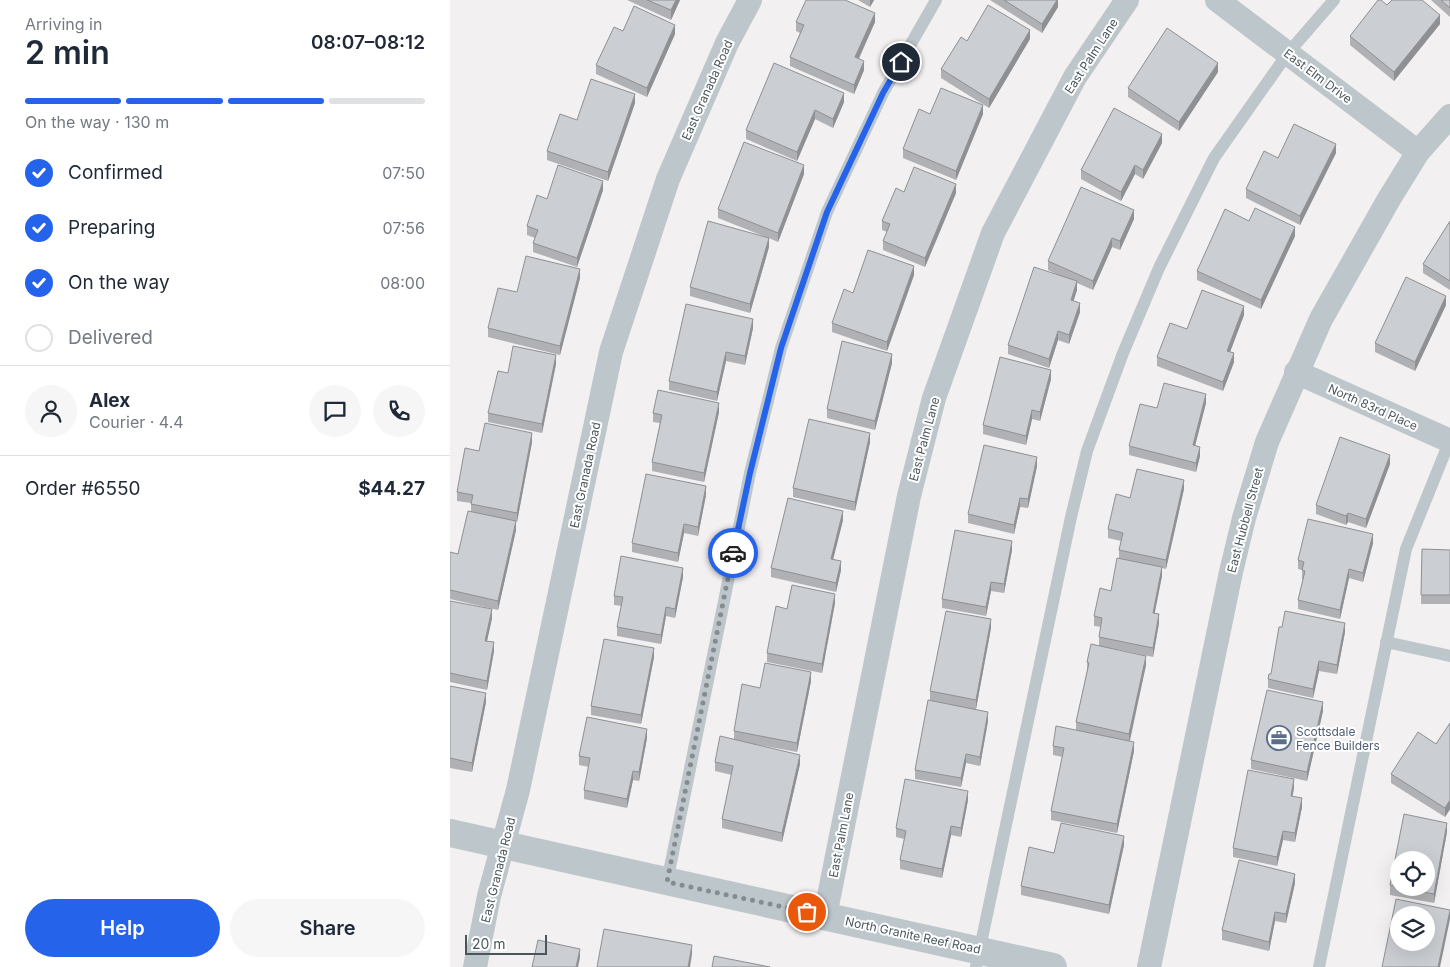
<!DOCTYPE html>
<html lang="en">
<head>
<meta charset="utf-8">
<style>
	:root { --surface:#fff; --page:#f6f6f7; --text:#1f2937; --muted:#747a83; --line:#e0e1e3; --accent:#2563eb }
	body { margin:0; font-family:Inter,sans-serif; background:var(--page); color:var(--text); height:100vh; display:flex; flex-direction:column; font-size:19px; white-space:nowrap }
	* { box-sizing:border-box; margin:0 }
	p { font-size:16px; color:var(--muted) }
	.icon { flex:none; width:28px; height:28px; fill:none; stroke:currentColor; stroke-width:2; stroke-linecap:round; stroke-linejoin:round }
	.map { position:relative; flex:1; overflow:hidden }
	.side { display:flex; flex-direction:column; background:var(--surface); width:450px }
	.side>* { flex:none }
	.controls { position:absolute; left:940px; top:851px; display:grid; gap:10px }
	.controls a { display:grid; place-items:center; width:45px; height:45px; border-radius:50%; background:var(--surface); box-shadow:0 5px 20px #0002; font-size:25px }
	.scale { position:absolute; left:15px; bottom:12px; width:82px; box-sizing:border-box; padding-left:5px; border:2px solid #4a565b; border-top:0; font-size:14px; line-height:18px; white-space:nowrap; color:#4a565b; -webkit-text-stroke:4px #fff; paint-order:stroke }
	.pin { position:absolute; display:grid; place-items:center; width:42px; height:42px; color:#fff; margin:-21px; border:2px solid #fff; border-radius:50%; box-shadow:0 1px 5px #0007 }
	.courier { position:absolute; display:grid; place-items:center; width:50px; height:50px; margin:-25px; border:4px solid #2563eb; border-radius:50%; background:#fff; color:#222; box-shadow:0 1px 6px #0007 }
	.headline em { font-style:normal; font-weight:600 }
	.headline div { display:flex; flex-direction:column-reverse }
	.headline { display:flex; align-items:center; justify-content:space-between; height:85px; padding:0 25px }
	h1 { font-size:32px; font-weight:600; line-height:38px }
	.bar { display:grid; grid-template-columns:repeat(4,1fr); gap:8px 5px; align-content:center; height:60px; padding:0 25px }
	.bar i { height:6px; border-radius:4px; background:var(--line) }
	.bar .selected { background:var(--accent) }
	.bar p { grid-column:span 4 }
	.line { display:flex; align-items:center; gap:12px; padding:0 25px; border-top:1px solid var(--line) }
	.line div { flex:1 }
	.round { display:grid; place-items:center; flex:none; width:52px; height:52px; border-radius:26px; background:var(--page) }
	ol { padding:0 25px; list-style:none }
	li { display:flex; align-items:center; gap:15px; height:55px }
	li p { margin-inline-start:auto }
	li .icon { padding:5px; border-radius:50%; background:var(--accent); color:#fff; stroke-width:4 }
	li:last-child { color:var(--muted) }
	li i { width:28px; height:28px; border:2px solid var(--line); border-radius:50% }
	.primary-button { display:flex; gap:10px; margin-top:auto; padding:10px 25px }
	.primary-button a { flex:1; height:58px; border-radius:30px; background:var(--accent); color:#fff; font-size:20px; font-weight:600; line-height:58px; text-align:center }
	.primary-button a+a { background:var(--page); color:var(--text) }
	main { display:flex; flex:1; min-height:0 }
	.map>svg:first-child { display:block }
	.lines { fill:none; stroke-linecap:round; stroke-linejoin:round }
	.service { stroke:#bdc6cb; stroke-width:12 }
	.minor { stroke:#bdc6cb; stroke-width:24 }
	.tertiary { stroke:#bdc6cb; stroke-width:28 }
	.wall { fill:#afb1b5 }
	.shaded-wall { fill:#8e9093 }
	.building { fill:#cbced2; stroke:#8e9093; fill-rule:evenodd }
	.done { stroke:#858c8f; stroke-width:5; stroke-dasharray:0 9 }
	.route { stroke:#2563eb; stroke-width:6 }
	.labels { text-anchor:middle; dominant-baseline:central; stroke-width:4; stroke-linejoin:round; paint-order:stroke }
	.street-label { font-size:12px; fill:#4a565b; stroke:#fff }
	.service-label { font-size:12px; fill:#4e5e75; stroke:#fff; text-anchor:start }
</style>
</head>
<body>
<main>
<section class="side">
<div class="headline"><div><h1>2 min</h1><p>Arriving in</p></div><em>08:07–08:12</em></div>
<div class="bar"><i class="selected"></i><i class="selected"></i><i class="selected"></i><i></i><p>On the way · 130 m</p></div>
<ol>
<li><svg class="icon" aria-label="check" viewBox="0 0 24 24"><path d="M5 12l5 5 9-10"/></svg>Confirmed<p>07:50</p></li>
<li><svg class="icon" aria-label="check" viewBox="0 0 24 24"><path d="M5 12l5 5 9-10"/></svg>Preparing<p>07:56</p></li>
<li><svg class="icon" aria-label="check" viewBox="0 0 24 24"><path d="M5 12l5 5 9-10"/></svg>On the way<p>08:00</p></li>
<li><i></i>Delivered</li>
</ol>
<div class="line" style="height:90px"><a class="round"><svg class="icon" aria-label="person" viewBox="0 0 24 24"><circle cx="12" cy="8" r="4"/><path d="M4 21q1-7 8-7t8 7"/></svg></a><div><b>Alex</b><p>Courier · 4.4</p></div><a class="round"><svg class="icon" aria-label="chat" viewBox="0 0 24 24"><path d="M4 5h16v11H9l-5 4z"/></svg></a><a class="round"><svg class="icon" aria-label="phone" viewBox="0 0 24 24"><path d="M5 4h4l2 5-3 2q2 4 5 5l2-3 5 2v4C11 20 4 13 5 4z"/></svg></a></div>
<div class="line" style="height:65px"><div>Order #6550</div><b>$44.27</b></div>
<div class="primary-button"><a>Help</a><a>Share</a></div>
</section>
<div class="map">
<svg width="1000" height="967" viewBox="0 0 1000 967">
	<rect width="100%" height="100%" fill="#f2f0f0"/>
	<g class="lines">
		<g class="service">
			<path d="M936 642 1000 656"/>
			<path d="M217 882 300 473 331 348 377 212 433 93 486 0"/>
			<path d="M526 967 621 517 637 451 673 353 709 268 764 158 838 53 884 0"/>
			<path d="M869 967 956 549 1000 440"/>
		</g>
		<g class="minor">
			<path d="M767 0 968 152"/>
			<path d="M846 372 1000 441"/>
			<path d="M375 916 459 496 484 398 543 233 625 77 677 0"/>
			<path d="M25 967 39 896 68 790 161 352 218 179 277 43 300 0"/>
			<path d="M699 967 781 572 794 518 817 442 871 319 939 199 968 152 1000 116"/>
		</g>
		<path class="tertiary" d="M0 833 603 967"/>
	</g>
	<g class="wall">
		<path d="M177 0H230L221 20Z"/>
		<path d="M408 0H424L420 7Z"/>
		<path d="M540 0H608V7L592 33Z"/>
		<path d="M981 0H1000V17Z"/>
		<path d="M937 5 990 24 944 81 900 45V36Z"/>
		<path d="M346 22H425L409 59 414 70 404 94 340 66V57L350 33 346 31Z"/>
		<path d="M225 34 197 97 146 74V65Z"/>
		<path d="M580 39 539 108 491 78V69Z"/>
		<path d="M768 72 729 131 678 97V88Z"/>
		<path d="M394 102 383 128 365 119 347 161 296 139V130Z"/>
		<path d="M185 103 158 181 97 160V151L127 120Z"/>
		<path d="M480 114H533L506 180 453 158V149Z"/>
		<path d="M712 143 693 179 685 174 671 201 631 179V170Z"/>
		<path d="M886 153 850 225 796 198V189L828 158Z"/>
		<path d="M354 174 328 242 319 238V247L300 313 240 296V287L316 237 268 218V209Z"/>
		<path d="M153 190 127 267 83 252V243L85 238 77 235V226L97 199Z"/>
		<path d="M454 192 506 193 475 267 433 250V241L437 232 432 230V221Z"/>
		<path d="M684 219 670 250 662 247 643 290 627 283V290L623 301 630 312 619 344 608 340 599 368 558 354V345L606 274 598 270V261Z"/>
		<path d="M799 221 845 236 811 309 747 280V271Z"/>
		<path d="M1000 221V290L973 273V264Z"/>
		<path d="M464 275 437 351 382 332V323L403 293Z"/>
		<path d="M130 278 110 355 38 337V328Z"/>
		<path d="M996 305 965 371 925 352V343Z"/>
		<path d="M794 315 780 352 784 362 773 391 707 366V357L737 329Z"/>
		<path d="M303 328 295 365 276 361 267 401 219 390V381Z"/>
		<path d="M442 363 425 430 377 418V409Z"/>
		<path d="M106 364 92 433 38 422V413L58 373Z"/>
		<path d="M601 379 590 421 582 419 576 445 533 434V425Z"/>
		<path d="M756 403 745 445 750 456 746 472 679 455V446L707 408Z"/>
		<path d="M269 412 254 482 202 471V462L210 423 203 422V413Z"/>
		<path d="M82 442 67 522 66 521V530L48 610 0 599V552L8 554 21 512V503L7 501V492L29 451Z"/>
		<path d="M420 442 405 511 343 497V488Z"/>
		<path d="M940 464 916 528 898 522 896 525 866 514V505Z"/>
		<path d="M587 466 578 508 570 507 564 534 518 523V514Z"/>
		<path d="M734 489 716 569 712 568V576L704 613 709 623 703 657 666 649 696 665 680 741 684 751 667 833 601 820V811L613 757 603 755V746L626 731V722L637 671V662L649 646V637L651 627 644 626V616L661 591 669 558V550L671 541 658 538V529L680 498Z"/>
		<path d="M256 495 248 536 234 533 228 562 182 552V543Z"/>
		<path d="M393 520 383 559 391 570 386 592 321 577V568Z"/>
		<path d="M923 543 913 582 899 578 890 619 848 609V600L853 579H852V570L848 569V560Z"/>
		<path d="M972 549 1000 550V604H971Z"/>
		<path d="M562 550 554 593 541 591 536 616 492 608V599Z"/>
		<path d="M233 577 225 618 216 616 211 644 167 636V627L172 606 164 605V596Z"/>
		<path d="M0 601 42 618 37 641 44 651 37 690 0 682Z"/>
		<path d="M385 603 372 673 317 662V653Z"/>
		<path d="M541 628 526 709 538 721 530 766 516 763 511 787 465 779V770L480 700V691Z"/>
		<path d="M895 632 887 674 869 671 863 698 818 688V679L821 674Z"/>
		<path d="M204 657 191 724 141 715V706Z"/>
		<path d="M361 681 347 752 304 744 350 764 332 842 272 828V819L282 775 265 771V762L284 739V731L310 688Z"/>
		<path d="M0 686 36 702 22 772 0 768Z"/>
		<path d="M873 711 857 781 801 769V760Z"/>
		<path d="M1000 723V809L995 817 941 783V774L986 744Z"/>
		<path d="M197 738 189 781 183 780 177 808 134 799V790L139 767 129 765V756Z"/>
		<path d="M844 788 842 796 852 807 845 842 833 840 827 866 783 857V848Z"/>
		<path d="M518 800 511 837 501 835 492 878 450 869V860L454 839 446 837V828Z"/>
		<path d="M997 832 984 903 940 895V885Z"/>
		<path d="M674 845 659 914 571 895V886Z"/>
		<path d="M845 883 836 923 825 921 819 951 772 940V930Z"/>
	</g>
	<g class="shaded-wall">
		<path d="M226 0H230L221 20V10Z"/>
		<path d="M420 0H424L420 7Z"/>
		<path d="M607 0H608V7L592 33V24Z"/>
		<path d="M425 13V22L405 66V57Z"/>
		<path d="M990 15V24L944 81V72Z"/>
		<path d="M225 25V34L197 97V88Z"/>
		<path d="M580 30V39L539 108V99Z"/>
		<path d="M414 61V70L404 94V85Z"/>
		<path d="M768 63V72L729 131V122Z"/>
		<path d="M394 93V102L383 128V119Z"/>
		<path d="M185 94V103L158 181V172Z"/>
		<path d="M533 105V114L506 180V171Z"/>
		<path d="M365 110V119L347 161V152Z"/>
		<path d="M712 134V143L693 179V170Z"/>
		<path d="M886 144V153L850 225V216Z"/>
		<path d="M354 165V174L328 242V233Z"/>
		<path d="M685 165V174L671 201V192Z"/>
		<path d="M153 181V190L127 267V258Z"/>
		<path d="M506 184V193L475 267V258Z"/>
		<path d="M684 210V219L670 250V241Z"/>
		<path d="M845 227V236L811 309V300Z"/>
		<path d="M319 238V247L300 313V304Z"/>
		<path d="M662 238V247L643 290V281Z"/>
		<path d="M464 266V275L437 351V342Z"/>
		<path d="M130 269V278L110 355V346Z"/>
		<path d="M627 281V290L621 309V300Z"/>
		<path d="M996 296V305L965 371V362Z"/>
		<path d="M630 303V312L619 344V335Z"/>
		<path d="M794 306V315L777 360V351Z"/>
		<path d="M303 319V328L295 365V356Z"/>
		<path d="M608 331V340L599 368V359Z"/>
		<path d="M276 352V361L267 401V392Z"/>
		<path d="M784 353V362L773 391V382Z"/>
		<path d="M442 354V363L425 430V421Z"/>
		<path d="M106 355V364L92 433V424Z"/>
		<path d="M601 370V379L590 421V412Z"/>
		<path d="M756 394V403L743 454V445Z"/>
		<path d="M269 403V412L254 482V473Z"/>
		<path d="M582 410V419L576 445V436Z"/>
		<path d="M82 433V442L67 522V513Z"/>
		<path d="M420 433V442L405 511V502Z"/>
		<path d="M750 447V456L746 472V463Z"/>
		<path d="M940 455V464L916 528V519Z"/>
		<path d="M587 457V466L578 508V499Z"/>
		<path d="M734 480V489L716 569V560Z"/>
		<path d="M256 486V495L248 536V527Z"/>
		<path d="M570 498V507L564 534V525Z"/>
		<path d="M393 511V520L381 568V559Z"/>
		<path d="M898 513V522L896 525V516Z"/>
		<path d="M66 521V530L48 610V601Z"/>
		<path d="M234 524V533L228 562V553Z"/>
		<path d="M923 534V543L913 582V573Z"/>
		<path d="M562 541V550L554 593V584Z"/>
		<path d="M391 561V570L386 592V583Z"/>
		<path d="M712 567V576L703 622V613Z"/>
		<path d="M233 568V577L225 618V609Z"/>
		<path d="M899 569V578L890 619V610Z"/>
		<path d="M541 582V591L536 616V607Z"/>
		<path d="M385 594V603L372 673V664Z"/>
		<path d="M216 607V616L211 644V635Z"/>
		<path d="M42 609V618L35 650V641Z"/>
		<path d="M709 614V623L703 657V648Z"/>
		<path d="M541 619V628L526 709V700Z"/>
		<path d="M895 623V632L887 674V665Z"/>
		<path d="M44 642V651L37 690V681Z"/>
		<path d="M204 648V657L191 724V715Z"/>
		<path d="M696 656V665L679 743V734Z"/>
		<path d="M869 661V671L863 698V689Z"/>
		<path d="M361 672V681L347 752V743Z"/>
		<path d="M36 693V702L22 772V763Z"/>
		<path d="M873 702V711L857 781V772Z"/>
		<path d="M538 712V721L530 766V757Z"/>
		<path d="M197 729V738L189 781V772Z"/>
		<path d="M684 742V751L667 833V824Z"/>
		<path d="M516 754V763L511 787V778Z"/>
		<path d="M350 755V764L332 842V833Z"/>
		<path d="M183 771V780L177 808V799Z"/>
		<path d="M844 779V788L841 805V796Z"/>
		<path d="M518 791V800L511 837V828Z"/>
		<path d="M852 798V807L845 842V833Z"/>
		<path d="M1000 800V809L995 817V808Z"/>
		<path d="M997 823V832L984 903V894Z"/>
		<path d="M501 826V835L492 878V869Z"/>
		<path d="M833 831V840L827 866V857Z"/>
		<path d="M674 836V845L659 914V905Z"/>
		<path d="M845 874V883L836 923V914Z"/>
		<path d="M1000 910V919L990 967H988Z"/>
		<path d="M825 912V921L819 951V942Z"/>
		<path d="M242 945V954L240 967H238Z"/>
		<path d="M130 949V958L128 967H126Z"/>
	</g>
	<g class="building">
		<path d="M197 0H226L221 10Z"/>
		<path d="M356 0H395L425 13 405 57 414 61 404 85 340 57 354 25 346 22Z"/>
		<path d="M554 0H607L592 24Z"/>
		<path d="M928 0H931L937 5 942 0H972L990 15 944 72 900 36Z"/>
		<path d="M991 0H1000V8Z"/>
		<path d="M538 5 580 30 539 99 491 69 511 37 517 41Z"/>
		<path d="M184 6 225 25 197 88 146 65 164 27 173 31Z"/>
		<path d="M717 28 768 63 729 122 678 88Z"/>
		<path d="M324 63 394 93 383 119 365 110 347 152 296 130Z"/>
		<path d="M141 79 185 94 158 172 97 151 110 114 127 120Z"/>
		<path d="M491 88 533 105 506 171 453 149 469 109 480 114Z"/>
		<path d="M664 108 712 134 693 170 685 165 671 192 631 170Z"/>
		<path d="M844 124 886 144 850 216 796 189 814 151 828 158Z"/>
		<path d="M294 142 354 165 328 233 268 209Z"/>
		<path d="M108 165 153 181 127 258 83 243 88 230 77 226 87 195 97 199Z"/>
		<path d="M464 167 506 184 475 258 433 241 440 224 432 221 446 188 454 192Z"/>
		<path d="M631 187 684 210 670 241 662 238 643 281 598 261Z"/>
		<path d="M805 208 845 227 811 300 747 271 775 209 799 221Z"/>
		<path d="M258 221 319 238 300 304 240 287Z"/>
		<path d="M1000 221V281L973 264Z"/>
		<path d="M418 250 464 266 437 342 382 323 394 289 403 293Z"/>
		<path d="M76 256 130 269 110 346 38 328 48 288 67 292Z"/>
		<path d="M584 267 627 281 621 300 630 303 619 335 608 331 599 359 558 345Z"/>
		<path d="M956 277 996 296 965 362 925 343Z"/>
		<path d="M752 290 794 306 777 351 784 353 773 382 707 357 720 323 737 329Z"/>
		<path d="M236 304 303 319 295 356 276 352 267 392 219 381Z"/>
		<path d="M392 341 442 354 425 421 377 409Z"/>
		<path d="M63 346 106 355 92 424 38 413 48 371 58 373Z"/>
		<path d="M550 357 601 370 590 412 582 410 576 436 533 425Z"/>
		<path d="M714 383 756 394 743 445 750 447 746 463 679 446 690 404 707 408Z"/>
		<path d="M208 390 269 403 254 473 202 462 212 415 203 413Z"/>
		<path d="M359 419 420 433 405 502 343 488Z"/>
		<path d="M35 423 82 433 67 513 21 504 23 495 7 492 15 448 29 451Z"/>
		<path d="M890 437 940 455 916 519 898 513 896 516 866 505Z"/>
		<path d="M534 445 587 457 578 499 570 498 564 525 518 514Z"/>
		<path d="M687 469 734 480 716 560 669 550 673 533 658 529 666 494 680 498Z"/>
		<path d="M196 474 256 486 248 527 234 524 228 553 182 543Z"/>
		<path d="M338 498 393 511 381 559 391 561 386 583 321 568Z"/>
		<path d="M18 511 66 521 48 601 0 590V552L8 554Z"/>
		<path d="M858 519 923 534 913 573 899 569 890 610 848 600 855 571 852 570 854 562 848 560Z"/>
		<path d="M505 530 562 541 554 584 541 582 536 607 492 599Z"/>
		<path d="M972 549 1000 550V595H971Z"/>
		<path d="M171 556 233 568 225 609 216 607 211 635 167 627 173 597 164 596Z"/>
		<path d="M667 558 712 567 703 613 709 614 703 648 649 637 652 618 644 616 650 588 661 591Z"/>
		<path d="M342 585 385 594 372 664 317 653 326 606 337 609Z"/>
		<path d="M0 601 42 609 35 641 44 642 37 681 0 673Z"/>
		<path d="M496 611 541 619 526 700 480 691Z"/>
		<path d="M835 611 895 623 887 665 869 661 863 689 818 679 819 674H821L829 627H832Z"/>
		<path d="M154 639 204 648 191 715 141 706Z"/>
		<path d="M641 644 696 656 679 734 626 722 639 663 637 662Z"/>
		<path d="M315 663 361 672 347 743 284 731 292 684 310 688Z"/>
		<path d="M0 686 36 693 22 763 0 758Z"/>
		<path d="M817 690 873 702 857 772 801 760Z"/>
		<path d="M478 700 538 712 530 757 516 754 511 778 465 770Z"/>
		<path d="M137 717 197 729 189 772 183 771 177 799 134 790 140 758 129 756Z"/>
		<path d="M1000 723V800L995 808 941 774 968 732 986 744Z"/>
		<path d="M606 726 684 742 667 824 601 811 614 748 603 746Z"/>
		<path d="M270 736 350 755 332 833 272 819 283 766 265 762Z"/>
		<path d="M798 770 844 779 841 796 852 798 845 833 833 831 827 857 783 848Z"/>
		<path d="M455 779 518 791 511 828 501 826 492 869 450 860 456 831 446 828Z"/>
		<path d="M954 814 997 823 984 894 950 888H976V860H949V887L940 885Z"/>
		<path d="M611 823 674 836 659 905 571 886 579 847 604 853Z"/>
		<path d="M789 860 845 874 836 914 825 912 819 942 772 930Z"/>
		<path d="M946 899 1000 910 988 967H932ZM949 915H976V942H949Z"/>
		<path d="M154 929 242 945 238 967H147Z"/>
		<path d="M88 940 130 949 126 967H82Z"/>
		<path d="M264 956 320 967H262Z"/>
	</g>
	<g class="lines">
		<path class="done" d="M283 553 217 882 357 912"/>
		<path class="route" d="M283 553 300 473 331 348 377 212 433 93 451 62"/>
	</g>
	<defs>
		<symbol id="office-ring" viewBox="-11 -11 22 22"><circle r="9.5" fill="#fff" stroke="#5c6f8a" stroke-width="1.5"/><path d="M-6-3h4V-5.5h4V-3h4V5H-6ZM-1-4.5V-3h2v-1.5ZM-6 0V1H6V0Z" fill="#5c6f8a"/></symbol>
	</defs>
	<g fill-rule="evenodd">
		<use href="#office-ring" x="815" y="724" width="28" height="28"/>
	</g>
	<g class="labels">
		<g class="street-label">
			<text transform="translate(641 56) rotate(-57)">East Palm Lane</text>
			<text transform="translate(868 76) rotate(37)">East Elm Drive</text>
			<text transform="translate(257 90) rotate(-66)">East Granada Road</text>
			<text transform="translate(923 407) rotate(24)">North 83rd Place</text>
			<text transform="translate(474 439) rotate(-75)">East Palm Lane</text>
			<text transform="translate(135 475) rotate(-78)">East Granada Road</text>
			<text transform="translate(795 520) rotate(-75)">East Hubbell Street</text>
			<text transform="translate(391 835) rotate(-79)">East Palm Lane</text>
			<text transform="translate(48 870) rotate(-76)">East Granada Road</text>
			<text transform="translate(463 935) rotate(12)">North Granite Reef Road</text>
		</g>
		<g class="service-label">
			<text x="846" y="731">Scottsdale<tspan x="846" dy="14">Fence Builders</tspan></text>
		</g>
	</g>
</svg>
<div class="controls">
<a><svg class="icon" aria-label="locate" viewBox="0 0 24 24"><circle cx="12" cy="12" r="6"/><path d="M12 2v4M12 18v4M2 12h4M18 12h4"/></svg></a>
<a><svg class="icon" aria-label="layers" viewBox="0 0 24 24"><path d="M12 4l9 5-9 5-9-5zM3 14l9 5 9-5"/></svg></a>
</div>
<div class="scale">20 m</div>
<div class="pin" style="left:357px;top:912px;background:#ea580c"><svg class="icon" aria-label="bag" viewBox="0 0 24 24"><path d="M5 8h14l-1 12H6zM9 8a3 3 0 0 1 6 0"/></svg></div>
<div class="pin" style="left:451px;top:62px;background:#1f2937"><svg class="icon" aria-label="home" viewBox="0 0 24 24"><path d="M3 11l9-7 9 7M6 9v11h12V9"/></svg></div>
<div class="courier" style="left:283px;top:553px"><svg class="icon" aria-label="car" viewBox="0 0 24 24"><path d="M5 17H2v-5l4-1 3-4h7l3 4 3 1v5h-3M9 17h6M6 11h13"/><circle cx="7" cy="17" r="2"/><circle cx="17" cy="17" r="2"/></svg></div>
</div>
</main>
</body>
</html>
